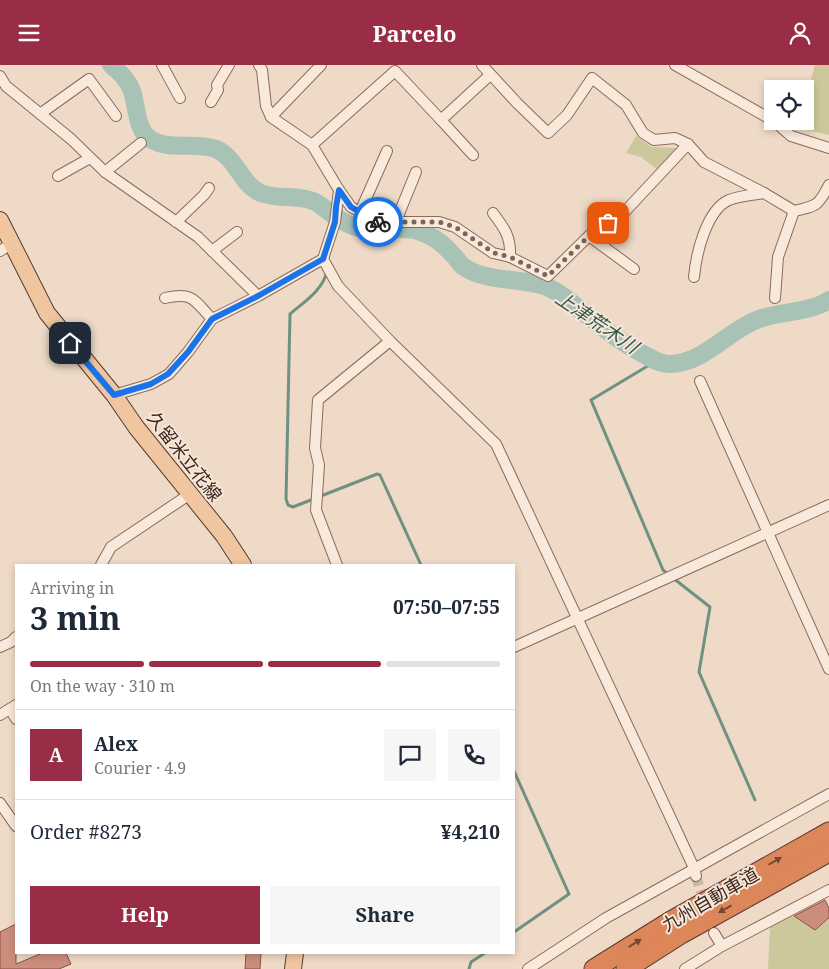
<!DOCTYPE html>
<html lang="en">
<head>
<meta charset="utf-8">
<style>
	:root { --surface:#fff; --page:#f6f6f7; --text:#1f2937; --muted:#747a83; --line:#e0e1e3; --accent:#992d45 }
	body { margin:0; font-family:"Noto Serif","Noto Sans JP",serif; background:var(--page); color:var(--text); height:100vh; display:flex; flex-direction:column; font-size:19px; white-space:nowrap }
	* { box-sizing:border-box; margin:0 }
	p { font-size:16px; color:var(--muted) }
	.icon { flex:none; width:28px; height:28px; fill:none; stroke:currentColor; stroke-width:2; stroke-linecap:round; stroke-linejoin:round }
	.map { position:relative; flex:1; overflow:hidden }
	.sheet { position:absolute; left:15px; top:499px; width:500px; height:390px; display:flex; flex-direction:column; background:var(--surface); border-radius:0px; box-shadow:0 2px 8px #0003 }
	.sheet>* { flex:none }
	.tools { position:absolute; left:764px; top:15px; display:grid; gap:10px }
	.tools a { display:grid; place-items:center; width:50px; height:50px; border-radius:0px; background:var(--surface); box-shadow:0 2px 8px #0003; font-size:25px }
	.pin { position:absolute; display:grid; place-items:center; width:42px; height:42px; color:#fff; margin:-21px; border-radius:10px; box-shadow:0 2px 8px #0006 }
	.courier { position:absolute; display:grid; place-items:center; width:50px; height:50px; margin:-25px; border:4px solid #1a73e8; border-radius:50%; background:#fff; color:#222; box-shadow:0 1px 6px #0007 }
	.head em { font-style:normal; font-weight:700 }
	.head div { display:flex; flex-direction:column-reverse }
	.head { display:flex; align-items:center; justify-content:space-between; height:85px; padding:0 15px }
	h1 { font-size:32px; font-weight:700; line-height:38px }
	.bar { display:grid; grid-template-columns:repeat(4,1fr); gap:8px 5px; align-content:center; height:60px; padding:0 15px }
	.bar i { height:6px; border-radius:4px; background:var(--line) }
	.bar .active { background:var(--accent) }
	.bar p { grid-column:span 4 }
	.line { display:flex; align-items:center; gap:12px; padding:0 15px; border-top:1px solid var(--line) }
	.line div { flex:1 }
	.round { display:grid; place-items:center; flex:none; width:52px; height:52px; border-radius:0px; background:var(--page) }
	.action { display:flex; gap:10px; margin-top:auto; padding:10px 15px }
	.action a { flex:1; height:58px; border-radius:0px; background:var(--accent); color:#fff; font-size:20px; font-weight:700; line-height:58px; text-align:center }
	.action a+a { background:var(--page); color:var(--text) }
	header { display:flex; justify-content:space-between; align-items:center; height:65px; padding:0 15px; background:var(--accent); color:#fff; font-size:22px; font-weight:700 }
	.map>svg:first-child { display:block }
	.green { fill:#cdc89b }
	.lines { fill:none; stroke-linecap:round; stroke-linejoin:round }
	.stream { stroke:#6f9181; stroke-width:3 }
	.river { stroke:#a8c2b5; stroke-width:18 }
	.building { fill:#cc8d7d; stroke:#894f42 }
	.street-tunnel { stroke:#cab6a6; stroke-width:10; stroke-dasharray:10 5; stroke-linecap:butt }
	.street-casing { stroke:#8a6b5c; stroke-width:12 }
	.primary-casing { stroke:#583a30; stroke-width:18 }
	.highway-casing { stroke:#583a30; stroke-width:21 }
	.street { stroke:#f9e9db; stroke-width:10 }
	.primary { stroke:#f0c6a0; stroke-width:16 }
	.highway { stroke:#dc865a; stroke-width:19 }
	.oneway { fill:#734834 }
	.done { stroke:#7a665a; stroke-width:5; stroke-dasharray:0 9 }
	.route { stroke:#1a73e8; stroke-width:6 }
	.labels { text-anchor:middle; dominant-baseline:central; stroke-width:4; stroke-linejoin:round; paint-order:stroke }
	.street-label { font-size:18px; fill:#3b2720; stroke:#f6e6d7 }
	.water-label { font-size:19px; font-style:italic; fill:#2f5a4e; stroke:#f6e6d7 }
</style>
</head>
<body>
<header><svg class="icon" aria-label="menu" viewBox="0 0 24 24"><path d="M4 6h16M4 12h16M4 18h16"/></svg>Parcelo<svg class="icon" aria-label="person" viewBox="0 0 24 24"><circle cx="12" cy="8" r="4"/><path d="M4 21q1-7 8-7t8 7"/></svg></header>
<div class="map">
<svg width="829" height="904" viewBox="0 0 829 904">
	<rect width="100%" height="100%" fill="#eedac7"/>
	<g class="green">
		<path d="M815 0H829V70L797 63 799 56H805V37Z"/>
		<path d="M636 71 652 82 679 83 657 104 641 92 626 88Z"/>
		<path d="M792 850 815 865 829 855V904H768L770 862 780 851Z"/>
	</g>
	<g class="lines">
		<g class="stream">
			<path d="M327 206C323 225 304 237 290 249L286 434 288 440 293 442 377 409 380 410 421 500"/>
			<path d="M656 296 591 335 663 505 668 509"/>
			<path d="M673 513 710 542 699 607 755 735"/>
			<path d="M514 706 569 829 514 867"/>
			<path d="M469 904 471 897 485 888"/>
		</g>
		<path class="river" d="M111 0C120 7 128 15 132 26 137 40 136 64 149 73 168 87 195 76 216 84 236 92 241 120 261 128 278 135 298 129 315 137 323 141 328 147 336 152 344 158 357 163 367 165 384 167 401 161 418 166 435 171 444 180 456 193 458 196 461 200 464 202 488 218 521 212 547 222 562 228 573 239 585 249 604 264 623 279 645 290 652 294 660 299 669 299 704 299 728 265 759 254 781 246 809 248 829 235"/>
	</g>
	<g class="building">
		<path d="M825 835 829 843V853L815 865 794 851Z"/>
		<path d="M16 859V899L42 888H66L71 899 59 904H0V867Z"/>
		<path d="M246 888H261L260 904H245Z"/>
	</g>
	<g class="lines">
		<path class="street-tunnel" d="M696 811 714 868"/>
		<defs>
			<g id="street">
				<path d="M162 0 180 33"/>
				<path d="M482 0 517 38 548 68 567 50 592 13 626 40 643 68 654 75 675 73 688 79 704 97 764 128 794 146C817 141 818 141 829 120"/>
				<path d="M675 0 772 55"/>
				<path d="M0 11 6 21 71 74 105 107 198 172 258 231"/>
				<path d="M211 37 218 25 217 20 229 0"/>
				<path d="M40 49 89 14 116 51"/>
				<path d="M271 52 321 0"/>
				<path d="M441 55 473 90"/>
				<path d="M774 56 791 71 829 83"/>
				<path d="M312 80 395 6 441 55 490 10"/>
				<path d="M105 107 141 78"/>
				<path d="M58 111 90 93"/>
				<path d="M339 125 351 142 378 157H439L455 162 493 188 510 192"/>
				<path d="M360 147 387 86"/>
				<path d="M493 148C505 164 511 172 510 192L548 211 597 163 618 154 688 79"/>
				<path d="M396 156 416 107"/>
				<path d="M176 157 204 130 209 123"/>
				<path d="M589 171 634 204"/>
				<path d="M0 186 12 178"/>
				<path d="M212 186 237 167"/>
				<path d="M323 194 338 221 390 276 496 379 694 803 696 811"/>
				<path d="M694 212C696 190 706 145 729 135 739 131 753 130 764 128"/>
				<path d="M165 233C193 227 193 234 212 254"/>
				<path d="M775 233 778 192 794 146"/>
				<path d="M700 316 829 604"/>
				<path d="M114 330 151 319 169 309 188 287 212 254 258 231 323 194 335 157 339 125 312 80 271 52 266 41 262 5 259 0"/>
				<path d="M101 500 111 482 190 429"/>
				<path d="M337 500 316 445 319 400 315 383 318 335 390 276"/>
				<path d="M0 582 11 577 16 572"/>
				<path d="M514 582 829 440"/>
				<path d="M10 644 16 654"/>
				<path d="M0 650 16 640"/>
				<path d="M0 738 16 761"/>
				<path d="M714 868 722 881"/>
				<path d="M528 904 606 853 829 729"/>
				<path d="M685 904 722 881 829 825"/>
			</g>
			<g id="primary">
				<path d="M0 155 47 248 114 330 136 362 224 471 243 500"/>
				<path d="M293 904 295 888"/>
			</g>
			<g id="highway">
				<path d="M594 904 671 856 829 767"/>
				<path d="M626 904 681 869 829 787"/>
			</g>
		</defs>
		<use href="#street" class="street-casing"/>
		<use href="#primary" class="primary-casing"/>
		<use href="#highway" class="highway-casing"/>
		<use href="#street" class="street"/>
		<use href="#primary" class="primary"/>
		<use href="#highway" class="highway"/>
	</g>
	<defs><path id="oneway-solid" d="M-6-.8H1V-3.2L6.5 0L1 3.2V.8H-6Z" transform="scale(1.25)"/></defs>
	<g class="oneway">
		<use href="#oneway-solid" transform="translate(775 796) rotate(-30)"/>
		<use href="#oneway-solid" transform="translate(725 844) rotate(151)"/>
		<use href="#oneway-solid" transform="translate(635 878) rotate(-32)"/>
	</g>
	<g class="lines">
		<path class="done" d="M378 157H439L455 162 494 188 510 192 548 211 597 163 608 158"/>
		<path class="route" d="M70 278 114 330 151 319 168 309 188 287 212 254 258 231 323 194 335 157 336 142 339 125 351 142 378 157"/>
	</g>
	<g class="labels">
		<g class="street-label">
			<text transform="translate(185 391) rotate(52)">久留米立花線</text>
			<text transform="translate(710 834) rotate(-30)">九州自動車道</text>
		</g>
		<g class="water-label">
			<text transform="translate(597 257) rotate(34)">上津荒木川</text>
		</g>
	</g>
</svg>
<div class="tools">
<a><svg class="icon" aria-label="locate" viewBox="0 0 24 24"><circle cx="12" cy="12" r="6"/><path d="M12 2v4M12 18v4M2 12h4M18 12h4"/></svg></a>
</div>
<div class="pin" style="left:608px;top:158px;background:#ea580c"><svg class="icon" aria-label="bag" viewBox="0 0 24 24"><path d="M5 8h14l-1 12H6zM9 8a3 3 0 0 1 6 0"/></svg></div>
<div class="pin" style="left:70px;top:278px;background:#1f2937"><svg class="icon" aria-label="home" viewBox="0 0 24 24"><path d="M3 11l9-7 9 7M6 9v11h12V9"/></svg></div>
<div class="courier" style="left:378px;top:157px"><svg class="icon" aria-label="bike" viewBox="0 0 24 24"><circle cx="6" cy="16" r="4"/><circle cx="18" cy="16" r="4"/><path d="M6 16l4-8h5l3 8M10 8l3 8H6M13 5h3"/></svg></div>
<section class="sheet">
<div class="head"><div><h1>3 min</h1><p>Arriving in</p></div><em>07:50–07:55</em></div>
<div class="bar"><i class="active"></i><i class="active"></i><i class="active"></i><i></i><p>On the way · 310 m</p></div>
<div class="line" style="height:90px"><b class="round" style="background:var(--accent);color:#fff">A</b><div><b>Alex</b><p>Courier · 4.9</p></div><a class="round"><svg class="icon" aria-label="chat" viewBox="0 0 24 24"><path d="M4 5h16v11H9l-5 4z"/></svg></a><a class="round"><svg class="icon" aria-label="phone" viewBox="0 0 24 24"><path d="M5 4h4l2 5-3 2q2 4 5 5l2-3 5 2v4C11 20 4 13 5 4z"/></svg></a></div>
<div class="line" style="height:65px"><div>Order #8273</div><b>¥4,210</b></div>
<div class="action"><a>Help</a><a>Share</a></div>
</section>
</div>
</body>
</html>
